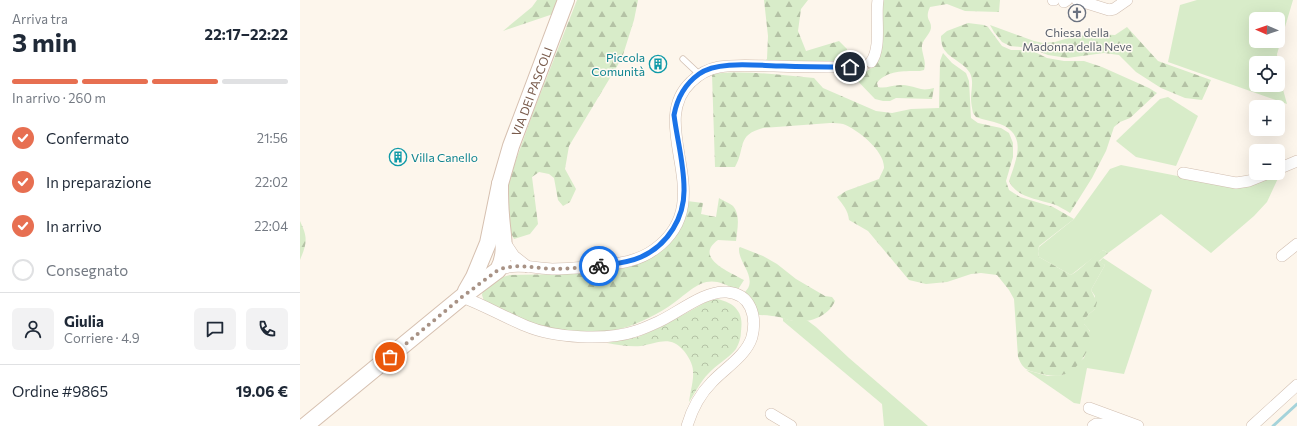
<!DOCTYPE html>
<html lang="it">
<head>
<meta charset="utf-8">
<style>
	:root { --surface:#fff; --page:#f2f2f3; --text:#1f2937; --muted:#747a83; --line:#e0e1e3; --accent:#e76f51 }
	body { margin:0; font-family:Commissioner,sans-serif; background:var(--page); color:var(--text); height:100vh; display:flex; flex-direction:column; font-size:15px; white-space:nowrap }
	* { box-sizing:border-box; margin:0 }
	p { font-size:13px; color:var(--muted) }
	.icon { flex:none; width:22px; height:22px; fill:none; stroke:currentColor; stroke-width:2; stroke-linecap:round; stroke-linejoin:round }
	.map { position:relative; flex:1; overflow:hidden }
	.sheet { display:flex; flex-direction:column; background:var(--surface); width:300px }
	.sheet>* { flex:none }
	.needle { width:26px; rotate:272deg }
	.controls { position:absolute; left:949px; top:12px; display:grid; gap:8px }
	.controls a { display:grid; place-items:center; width:36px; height:36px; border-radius:6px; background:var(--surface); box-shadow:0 4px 16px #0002; font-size:20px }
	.pin { position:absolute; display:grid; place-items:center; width:34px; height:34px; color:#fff; margin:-17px; border:2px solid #fff; border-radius:50%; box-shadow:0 1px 4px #0007 }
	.courier { position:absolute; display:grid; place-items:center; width:40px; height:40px; margin:-20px; border:3px solid #1a73e8; border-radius:50%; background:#fff; color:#222; box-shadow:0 1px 5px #0007 }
	.headline em { font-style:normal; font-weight:700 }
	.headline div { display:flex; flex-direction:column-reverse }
	.headline { display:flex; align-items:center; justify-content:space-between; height:68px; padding:0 12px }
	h1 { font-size:26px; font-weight:700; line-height:30px }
	.bar { display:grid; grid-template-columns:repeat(4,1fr); gap:6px 4px; align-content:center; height:48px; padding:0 12px }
	.bar i { height:5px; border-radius:3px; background:var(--line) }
	.bar .active { background:var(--accent) }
	.bar p { grid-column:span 4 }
	.line { display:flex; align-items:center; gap:10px; padding:0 12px; border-top:1px solid var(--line) }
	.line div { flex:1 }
	.round { display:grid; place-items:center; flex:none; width:42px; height:42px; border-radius:6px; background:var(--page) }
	ol { padding:0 12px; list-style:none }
	li { display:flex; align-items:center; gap:12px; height:44px }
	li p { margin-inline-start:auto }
	li .icon { padding:4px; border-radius:50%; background:var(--accent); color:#fff; stroke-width:4 }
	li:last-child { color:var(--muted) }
	li i { width:22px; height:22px; border:2px solid var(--line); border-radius:50% }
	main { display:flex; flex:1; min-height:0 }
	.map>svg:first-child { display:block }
	.grass { fill:#d8ecc9; fill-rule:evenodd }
	.forest { fill:url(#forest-firs) }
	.park { fill:url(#park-crowns) }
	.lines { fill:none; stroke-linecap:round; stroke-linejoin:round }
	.stream { stroke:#a5d3da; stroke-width:3 }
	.street-tunnel { stroke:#dcd0c4; stroke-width:11; stroke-dasharray:11 5.5; stroke-linecap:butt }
	.lane-casing { stroke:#d1beb0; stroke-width:7 }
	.street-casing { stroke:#d1beb0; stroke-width:12 }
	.secondary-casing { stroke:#d6c0b0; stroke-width:18 }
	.lane { stroke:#fff; stroke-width:5.5 }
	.street { stroke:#fff; stroke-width:11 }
	.secondary { stroke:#fff; stroke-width:16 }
	.done { stroke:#a89285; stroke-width:4; stroke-dasharray:0 7.2 }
	.route { stroke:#1a73e8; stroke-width:5 }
	.labels { text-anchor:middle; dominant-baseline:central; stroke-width:3; stroke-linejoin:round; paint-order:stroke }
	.worship-label { font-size:12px; fill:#5b616d; stroke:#fffaf3 }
	.culture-label { font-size:12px; fill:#0d838f; stroke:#fffaf3; text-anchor:end }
	.street-label { font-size:12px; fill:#7a5c4d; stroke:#fffaf3 }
</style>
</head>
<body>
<main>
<section class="sheet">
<div class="headline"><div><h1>3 min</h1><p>Arriva tra</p></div><em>22:17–22:22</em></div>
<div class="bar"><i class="active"></i><i class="active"></i><i class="active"></i><i></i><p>In arrivo · 260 m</p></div>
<ol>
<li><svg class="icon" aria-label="check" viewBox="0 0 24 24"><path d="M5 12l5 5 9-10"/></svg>Confermato<p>21:56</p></li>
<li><svg class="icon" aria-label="check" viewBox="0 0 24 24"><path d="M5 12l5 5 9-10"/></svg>In preparazione<p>22:02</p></li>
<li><svg class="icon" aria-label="check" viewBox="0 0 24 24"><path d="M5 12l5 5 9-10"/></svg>In arrivo<p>22:04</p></li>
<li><i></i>Consegnato</li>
</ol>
<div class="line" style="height:72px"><a class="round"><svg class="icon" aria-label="person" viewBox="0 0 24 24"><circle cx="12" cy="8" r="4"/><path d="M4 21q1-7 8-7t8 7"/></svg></a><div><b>Giulia</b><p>Corriere · 4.9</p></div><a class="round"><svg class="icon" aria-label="chat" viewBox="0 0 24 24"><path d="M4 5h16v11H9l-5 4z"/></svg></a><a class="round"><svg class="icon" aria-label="phone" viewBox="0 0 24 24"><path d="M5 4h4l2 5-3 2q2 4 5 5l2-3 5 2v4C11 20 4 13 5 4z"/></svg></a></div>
<div class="line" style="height:52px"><div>Ordine #9865</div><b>19.06 €</b></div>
</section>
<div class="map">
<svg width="997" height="426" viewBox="0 0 997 426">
	<defs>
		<pattern id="forest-firs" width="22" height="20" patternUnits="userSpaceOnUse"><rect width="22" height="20" fill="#d8ecc9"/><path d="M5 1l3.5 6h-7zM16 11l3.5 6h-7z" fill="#b4c2a5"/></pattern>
		<pattern id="park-crowns" width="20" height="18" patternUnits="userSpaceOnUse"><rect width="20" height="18" fill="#d8ecc9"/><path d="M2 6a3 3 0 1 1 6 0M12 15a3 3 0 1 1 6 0" fill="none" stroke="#b4c2a5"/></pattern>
	</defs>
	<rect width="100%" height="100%" fill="#fdf6ec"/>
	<g class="grass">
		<path d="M897 0H993L977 54 979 75 987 104 868 62 880 5ZM956 19H978V41H956ZM956 63H978V85H956Z"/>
		<path d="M868 97 898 116 876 166 836 157 816 141 860 99Z"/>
		<path d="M821 165 929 186H942L980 174 967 202 954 216 911 253 861 214 808 253 803 250 771 275 739 257 738 251 739 247 774 219 810 169Z"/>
		<path d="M803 258 852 290 824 374 787 368 780 404 774 403 726 370 748 376 763 375 784 358 790 340V331L784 324V320L788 315 795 309V296L791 290 805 265 799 262Z"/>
		<path d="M483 318 493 321H508L516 327 549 358 628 426H584L582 404 483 321Z"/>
	</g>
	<g class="forest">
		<path d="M237 0H260L256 13 203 31 232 7Z"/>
		<path d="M277 0H338L334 20 322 58 269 146 265 169 276 189 270 202 263 206 258 200 254 178 249 174 239 172 232 177 238 224 230 234 214 239 211 233 207 216V185L234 110Z"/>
		<path d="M464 0H508L501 9 498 31 506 51 539 41 547 49V56H549L550 63 466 60 467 59 468 36Z"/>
		<path d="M582 0H700L699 12 665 11 647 4 630 7C624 20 632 20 631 28 630 34 624 38 622 45 621 53 627 61 624 70L620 71C606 71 586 70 577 83L578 87C585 89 592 85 600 85 608 85 613 87 621 89 625 90 630 89 634 88L632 99 596 98 590 101H583L575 99 549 72 567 71 574 66 573 65Z"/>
		<path d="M668 23 684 25 688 27 702 46 711 50H724L735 52 747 58 764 61H784L802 67 849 88 857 93 830 118 820 122 814 127 806 151 792 178 770 213C765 210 759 206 753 204 737 199 716 197 709 181 716 160 728 135 700 124 692 121 684 120 676 117L673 113C672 108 671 103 671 98 671 90 674 81 670 73 661 58 640 58 641 36L647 31Z"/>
		<path d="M690 25 734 41 743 43 755 42 775 36 796 34 815 35 827 27 858 61 911 80 902 100 885 98 861 88 836 72 819 55 804 53 767 58 748 55 730 48 710 46 702 42 694 32Z"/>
		<path d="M643 53 652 63 666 73 669 81 671 118 678 123 701 128 709 133 713 143V157L706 181 709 190 720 197 753 207 774 219 739 246 738 251 739 257 771 275C783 268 791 257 803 250L808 253 799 261 805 265 791 290 797 302 795 309 788 315 784 320V324C786 326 789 329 790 332 794 347 777 372 762 375 754 377 746 375 738 373 726 370 723 369 718 357L714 299 709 290 697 275 681 273 671 274 647 282 626 284 609 280 568 231 549 220C548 210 543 205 537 197L546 191 579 179C580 176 583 171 584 168 585 151 557 129 543 124 539 123 534 123 530 123L463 128C436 135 446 148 435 167H415L412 74C446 70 480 75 514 78L523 88 576 111 592 113 611 109 639 108 640 61Z"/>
		<path d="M419 198C423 201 430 203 433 206 441 215 437 231 436 241L418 240C393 258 430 272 444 280L437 291C404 269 394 290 368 307 354 316 332 327 315 330 292 334 272 332 249 328 243 327 236 326 231 324 215 319 199 309 184 301L182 295 183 289 199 278 210 275 266 274 310 270 329 267 340 263 350 257 387 201 403 203 401 214 416 217Z"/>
		<path d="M0 221C8 238 7 243 0 260Z"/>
		<path d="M440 247 463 256 477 264 496 279 525 296 532 297 535 301C529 316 508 324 493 321 486 320 479 316 472 316 467 315 461 315 456 315L442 296C444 293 448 289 449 286 453 273 438 261 439 248Z"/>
	</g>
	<path class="park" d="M417 299C435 303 444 312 441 331 441 338 439 343 436 349 429 358 416 365 408 374 401 381 395 393 389 402 390 392 394 380 393 371 393 364 388 356 384 351 370 335 359 343 341 346 330 347 318 345 307 343L338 337 363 326 408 301Z"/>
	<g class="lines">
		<path class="stream" d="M973 426 997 404"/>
		<path class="street-tunnel" d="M550 67 563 66 571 62"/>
		<defs>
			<path id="lane" d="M383 59 399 74"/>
			<g id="street">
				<path d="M753 0H754"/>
				<path d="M764 0V2L767 0"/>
				<path d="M777 0 809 10 814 9 827 0"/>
				<path d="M571 62C582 48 575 17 578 0"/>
				<path d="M978 169 997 161"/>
				<path d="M883 173 936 183 949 181 969 173"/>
				<path d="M204 241 214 256 228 267"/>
				<path d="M982 256 997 244"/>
				<path d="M198 270C215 263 234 268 252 269 264 269 276 268 288 267 311 264 335 264 355 249 421 201 345 125 391 82 399 74 408 69 419 67 437 64 456 66 474 66 499 67 525 67 550 67"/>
				<path d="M162 297C184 305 204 317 226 326 254 338 307 341 336 331 343 329 351 325 358 322 378 313 405 290 427 292 451 294 457 316 452 337 446 356 425 368 412 382 400 394 392 409 387 426"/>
				<path d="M789 408 838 426"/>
				<path d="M471 414 491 426"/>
				<path d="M793 426 796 424 829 426"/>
				<path d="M952 426 997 385"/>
			</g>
			<g id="secondary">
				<path id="s1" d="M166 291 174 277 188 243 200 184 211 146 266 0"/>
				<path d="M5 426 162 297 198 270C208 253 202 234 201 215 200 205 200 195 200 184"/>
			</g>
		</defs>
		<use href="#lane" class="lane-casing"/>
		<use href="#street" class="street-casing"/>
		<use href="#secondary" class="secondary-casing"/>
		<use href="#lane" class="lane"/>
		<use href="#street" class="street"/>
		<use href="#secondary" class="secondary"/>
	</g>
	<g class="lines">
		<path class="done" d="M90 357 162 297 198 270C216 263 234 268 253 269 268 269 284 267 299 266"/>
		<path class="route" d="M299 266C313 264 328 263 341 257 368 245 385 217 384 188 384 164 377 139 374 115 377 99 385 84 399 74 418 60 459 66 483 66 505 67 527 67 550 67"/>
	</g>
	<defs>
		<symbol id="church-ring" viewBox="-11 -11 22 22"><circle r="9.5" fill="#fffaf3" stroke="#6b7280" stroke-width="1.5"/><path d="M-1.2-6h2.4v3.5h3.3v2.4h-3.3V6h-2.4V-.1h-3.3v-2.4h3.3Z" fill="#6b7280"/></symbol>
		<symbol id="building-ring" viewBox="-11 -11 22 22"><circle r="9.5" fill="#fffaf3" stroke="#0f9aa8" stroke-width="1.5"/><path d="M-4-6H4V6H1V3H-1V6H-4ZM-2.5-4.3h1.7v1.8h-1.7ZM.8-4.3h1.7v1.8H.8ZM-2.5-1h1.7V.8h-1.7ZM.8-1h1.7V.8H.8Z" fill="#0f9aa8"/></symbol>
	</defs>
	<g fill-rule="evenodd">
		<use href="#church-ring" x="767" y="3" width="20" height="20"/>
		<use href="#building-ring" x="348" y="54" width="20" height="20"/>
		<use href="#building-ring" x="88" y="147" width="20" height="20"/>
	</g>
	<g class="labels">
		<g class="worship-label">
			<text x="777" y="32">Chiesa della<tspan x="777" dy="14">Madonna della Neve</tspan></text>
		</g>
		<g class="culture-label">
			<text x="345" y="57">Piccola<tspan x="345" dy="14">Comunità</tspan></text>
			<text x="111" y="157" text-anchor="start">Villa Canello</text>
		</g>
		<g class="street-label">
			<text stroke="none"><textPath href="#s1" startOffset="211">VIA DEI PASCOLI</textPath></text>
		</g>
	</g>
</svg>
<div class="controls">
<a><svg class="needle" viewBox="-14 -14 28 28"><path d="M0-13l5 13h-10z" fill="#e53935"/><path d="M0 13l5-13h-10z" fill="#747a83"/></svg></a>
<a><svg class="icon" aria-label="locate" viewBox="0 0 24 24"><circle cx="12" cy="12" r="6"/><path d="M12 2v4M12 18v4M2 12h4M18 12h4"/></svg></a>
<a>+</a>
<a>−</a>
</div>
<div class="pin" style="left:90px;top:357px;background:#ea580c"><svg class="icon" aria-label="bag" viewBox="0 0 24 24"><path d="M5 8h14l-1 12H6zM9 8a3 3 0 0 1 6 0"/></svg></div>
<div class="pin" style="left:550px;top:67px;background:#1f2937"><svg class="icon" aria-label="home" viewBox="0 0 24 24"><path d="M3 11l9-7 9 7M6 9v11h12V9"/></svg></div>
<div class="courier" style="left:299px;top:266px"><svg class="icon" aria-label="bike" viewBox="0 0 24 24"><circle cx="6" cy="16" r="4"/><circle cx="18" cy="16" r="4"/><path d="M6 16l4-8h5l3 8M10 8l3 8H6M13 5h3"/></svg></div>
</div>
</main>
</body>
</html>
